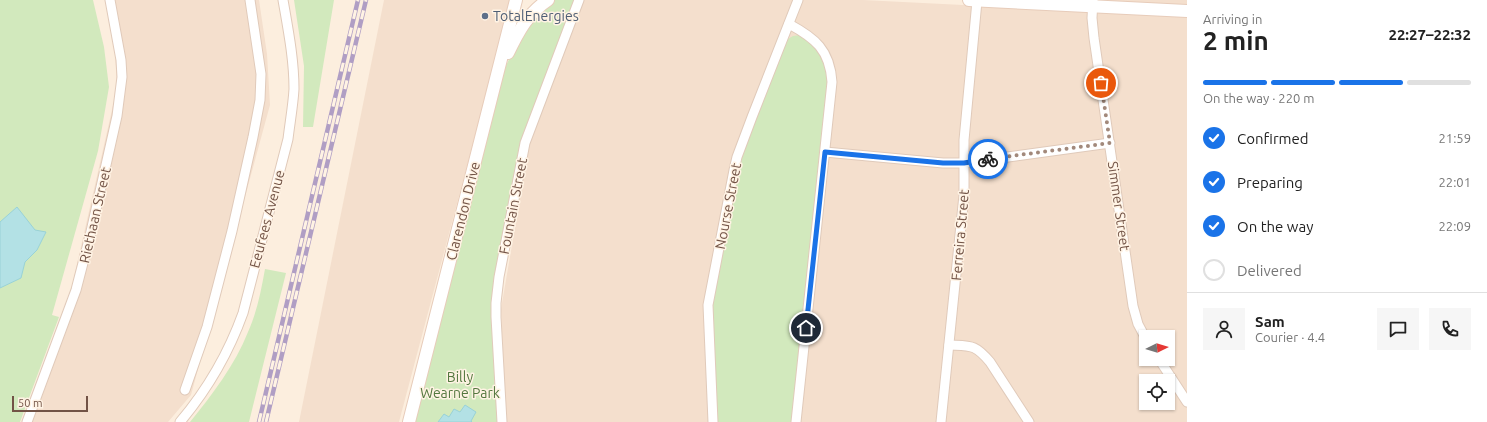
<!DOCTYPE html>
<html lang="en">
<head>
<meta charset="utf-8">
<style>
	:root { --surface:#fff; --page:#f6f6f6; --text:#222; --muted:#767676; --line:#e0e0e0; --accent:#1a73e8 }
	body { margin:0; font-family:Ubuntu,sans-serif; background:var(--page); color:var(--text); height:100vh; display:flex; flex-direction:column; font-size:15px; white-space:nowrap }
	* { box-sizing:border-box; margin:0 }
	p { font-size:13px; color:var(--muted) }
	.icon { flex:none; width:22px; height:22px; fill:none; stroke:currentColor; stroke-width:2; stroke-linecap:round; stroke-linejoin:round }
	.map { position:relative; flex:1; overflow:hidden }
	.sheet { display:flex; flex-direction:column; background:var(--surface); width:300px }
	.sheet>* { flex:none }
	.needle { width:26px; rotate:85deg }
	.controls { position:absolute; left:1139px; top:330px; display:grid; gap:8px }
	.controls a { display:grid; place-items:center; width:36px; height:36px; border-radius:0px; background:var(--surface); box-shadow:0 1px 3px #0004; font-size:20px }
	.scale { position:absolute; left:12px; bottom:10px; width:76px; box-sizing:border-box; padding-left:4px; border:2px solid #725346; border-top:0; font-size:11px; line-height:14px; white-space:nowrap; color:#725346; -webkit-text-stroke:3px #fff3e4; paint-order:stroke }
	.pin { position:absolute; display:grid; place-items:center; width:34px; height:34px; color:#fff; margin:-17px; border:2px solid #fff; border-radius:50%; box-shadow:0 1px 4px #0007 }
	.courier { position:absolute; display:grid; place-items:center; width:40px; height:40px; margin:-20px; border:3px solid #1a73e8; border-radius:50%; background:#fff; color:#222; box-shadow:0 1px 5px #0007 }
	.overview em { font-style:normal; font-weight:600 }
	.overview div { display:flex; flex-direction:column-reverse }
	.overview { display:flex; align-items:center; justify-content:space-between; height:68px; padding:0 16px }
	h1 { font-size:26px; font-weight:600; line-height:30px }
	.bar { display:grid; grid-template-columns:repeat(4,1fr); gap:6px 4px; align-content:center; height:48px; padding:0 16px }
	.bar i { height:5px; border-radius:3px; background:var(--line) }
	.bar .active { background:var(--accent) }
	.bar p { grid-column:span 4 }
	.line { display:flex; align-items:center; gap:10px; padding:0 16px; border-top:1px solid var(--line) }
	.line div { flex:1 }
	.round { display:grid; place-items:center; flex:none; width:42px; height:42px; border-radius:0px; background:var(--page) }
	ol { padding:0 16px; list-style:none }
	li { display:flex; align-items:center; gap:12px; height:44px }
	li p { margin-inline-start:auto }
	li .icon { padding:4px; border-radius:50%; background:var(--accent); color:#fff; stroke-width:4 }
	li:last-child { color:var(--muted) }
	li i { width:22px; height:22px; border:2px solid var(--line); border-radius:50% }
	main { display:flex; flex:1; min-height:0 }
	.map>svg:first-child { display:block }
	.residential { fill:#f4dfcd; fill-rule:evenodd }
	.green { fill:#d2e9bd }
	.water { fill:#b3e1e5; stroke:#99d2d7 }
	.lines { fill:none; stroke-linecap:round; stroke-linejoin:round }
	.minor-casing { stroke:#e0caba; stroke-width:11 }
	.secondary-casing { stroke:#e7ccba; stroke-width:14 }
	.minor { stroke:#fff; stroke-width:9 }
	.secondary { stroke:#fff; stroke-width:12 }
	.rail-casing { stroke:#b09ec4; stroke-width:4.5 }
	.rail { stroke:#fff3e4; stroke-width:3; stroke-dasharray:9; stroke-linecap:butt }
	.done { stroke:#a2897b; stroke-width:4; stroke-dasharray:0 7.2 }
	.route { stroke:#1a73e8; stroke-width:5 }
	.service-dot { fill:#5c6f8a; stroke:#fff3e4; stroke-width:1.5 }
	.labels { text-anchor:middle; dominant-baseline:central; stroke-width:3; stroke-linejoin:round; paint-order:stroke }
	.service-label { font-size:14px; fill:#4e5e75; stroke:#fff3e4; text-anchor:start }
	.street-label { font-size:14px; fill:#725346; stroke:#fff3e4 }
	.park-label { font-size:14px; fill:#54783f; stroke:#fff3e4 }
</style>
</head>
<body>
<main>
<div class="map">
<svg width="1187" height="422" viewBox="0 0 1187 422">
	<rect width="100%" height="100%" fill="#fceede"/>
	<g class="residential">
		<path d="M106 0H259L267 54 270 105 191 395 168 422H28L70 295 117 88 115 53Z"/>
		<path d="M384 0H511L399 422H299Z"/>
		<path d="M583 0H863L1187 16V422H506L501 309 529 146ZM1146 337H1168V359H1146ZM1146 381H1168V403H1146Z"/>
		<path d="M1092 0H1187V5Z"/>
	</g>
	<g class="green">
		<path d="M0 0H93L104 47 109 87 98 151 52 315 59 317 20 422H0Z"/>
		<path d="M294 0H334L313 127H303L304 66Z"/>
		<path d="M554 0H575L533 109 521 143 501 251 499 422H414L503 72 525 26Z"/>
		<path d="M800 35 813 44 826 62 828 83 793 422H717L711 307 740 162 786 40 793 36Z"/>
		<path d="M265 269 286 273 249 422H190C212 395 235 365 248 332 257 312 261 291 265 269Z"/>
	</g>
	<g class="water">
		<path d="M17 207 35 230 46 232 37 250 25 262 21 278 0 288V222Z"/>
		<path d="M465 405 476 412 471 421 472 422H438L444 414 449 417 454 409 460 412Z"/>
	</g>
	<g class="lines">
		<defs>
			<g id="minor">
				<path d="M1093 0 1092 18 1094 38 1133 306 1138 324 1146 339"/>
				<path d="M789 24C815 38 830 50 832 82L796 422"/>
				<path d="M825 152 943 163H964L1110 143"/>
				<path d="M949 345C971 346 975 344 990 362L1029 422"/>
				<path d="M1159 359 1187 402"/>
				<path d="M185 390 207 327 232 231 253 137 260 100 261 74 250 0"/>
				<path d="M27 422 76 290 90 236 117 116 122 77 121 60 110 0"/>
				<path d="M180 422C207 390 229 352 243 313L288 139C290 122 293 106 294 89 294 59 288 29 283 0"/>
				<path d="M502 422 496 317V303L499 277 525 143 579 0"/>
				<path d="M713 422 708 305 734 170 737 157 752 117 798 0"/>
				<path d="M941 422 964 195V140L977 1"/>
			</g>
			<g id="secondary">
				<path d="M969 0 1187 11"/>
				<path d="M508 53C518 32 528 13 548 0"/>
				<path d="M409 422 516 0"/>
			</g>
		</defs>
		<use href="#minor" class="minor-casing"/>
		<use href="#secondary" class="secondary-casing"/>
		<use href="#minor" class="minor"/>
		<use href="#secondary" class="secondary"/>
		<defs>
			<g id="rail">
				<path d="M259 422 358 0"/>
				<path d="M266 422 366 0"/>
			</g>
		</defs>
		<use href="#rail" class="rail-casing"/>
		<use href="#rail" class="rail"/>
	</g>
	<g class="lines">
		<path class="done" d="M988 159 1110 143 1101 83"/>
		<path class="route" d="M806 328 825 152 943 163H964L988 159"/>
	</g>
	<circle class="service-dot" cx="485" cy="16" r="4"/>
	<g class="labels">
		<g class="service-label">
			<text x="493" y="16">TotalEnergies</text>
		</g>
		<g class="street-label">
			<text transform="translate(513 206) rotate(-79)">Fountain Street</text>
			<text transform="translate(728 206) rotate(-79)">Nourse Street</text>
			<text transform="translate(1119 206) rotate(82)">Simmer Street</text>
			<text transform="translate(463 211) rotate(-76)">Clarendon Drive</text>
			<text transform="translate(95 215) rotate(-77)">Riethaan Street</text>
			<text transform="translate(267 219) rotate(-75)">Eeufees Avenue</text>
			<text transform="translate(960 235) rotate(-85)">Ferreira Street</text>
		</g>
		<g class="park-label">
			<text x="460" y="377">Billy<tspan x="460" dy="16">Wearne Park</tspan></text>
		</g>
	</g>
</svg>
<div class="controls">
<a><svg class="needle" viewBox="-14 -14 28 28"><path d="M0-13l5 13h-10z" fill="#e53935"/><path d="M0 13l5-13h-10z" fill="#767676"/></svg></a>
<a><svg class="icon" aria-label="locate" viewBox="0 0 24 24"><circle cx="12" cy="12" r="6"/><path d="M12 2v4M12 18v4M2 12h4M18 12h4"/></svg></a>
</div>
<div class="scale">50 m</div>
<div class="pin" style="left:1101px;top:83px;background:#ea580c"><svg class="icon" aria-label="bag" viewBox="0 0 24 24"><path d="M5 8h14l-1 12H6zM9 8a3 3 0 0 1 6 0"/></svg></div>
<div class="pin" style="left:806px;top:328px;background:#1f2937"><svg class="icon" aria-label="home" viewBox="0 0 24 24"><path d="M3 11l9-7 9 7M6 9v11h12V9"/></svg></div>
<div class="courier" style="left:988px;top:159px"><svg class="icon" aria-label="bike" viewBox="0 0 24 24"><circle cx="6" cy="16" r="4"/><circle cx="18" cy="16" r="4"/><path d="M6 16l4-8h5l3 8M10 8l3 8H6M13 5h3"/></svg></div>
</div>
<section class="sheet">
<div class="overview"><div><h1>2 min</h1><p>Arriving in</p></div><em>22:27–22:32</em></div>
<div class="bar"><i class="active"></i><i class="active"></i><i class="active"></i><i></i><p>On the way · 220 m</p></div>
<ol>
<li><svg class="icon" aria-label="check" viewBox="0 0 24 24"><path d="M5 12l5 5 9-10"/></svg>Confirmed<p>21:59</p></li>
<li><svg class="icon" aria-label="check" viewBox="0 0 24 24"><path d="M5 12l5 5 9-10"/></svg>Preparing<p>22:01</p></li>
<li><svg class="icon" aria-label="check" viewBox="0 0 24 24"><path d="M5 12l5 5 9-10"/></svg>On the way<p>22:09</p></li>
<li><i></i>Delivered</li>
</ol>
<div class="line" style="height:72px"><a class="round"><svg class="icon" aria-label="person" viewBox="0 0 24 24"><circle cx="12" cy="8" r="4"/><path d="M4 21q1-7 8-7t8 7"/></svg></a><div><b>Sam</b><p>Courier · 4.4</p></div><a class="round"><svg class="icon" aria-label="chat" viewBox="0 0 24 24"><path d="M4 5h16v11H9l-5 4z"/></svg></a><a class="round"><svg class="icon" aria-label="phone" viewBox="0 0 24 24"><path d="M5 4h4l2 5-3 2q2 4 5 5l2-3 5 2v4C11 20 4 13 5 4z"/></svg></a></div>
</section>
</main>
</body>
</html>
